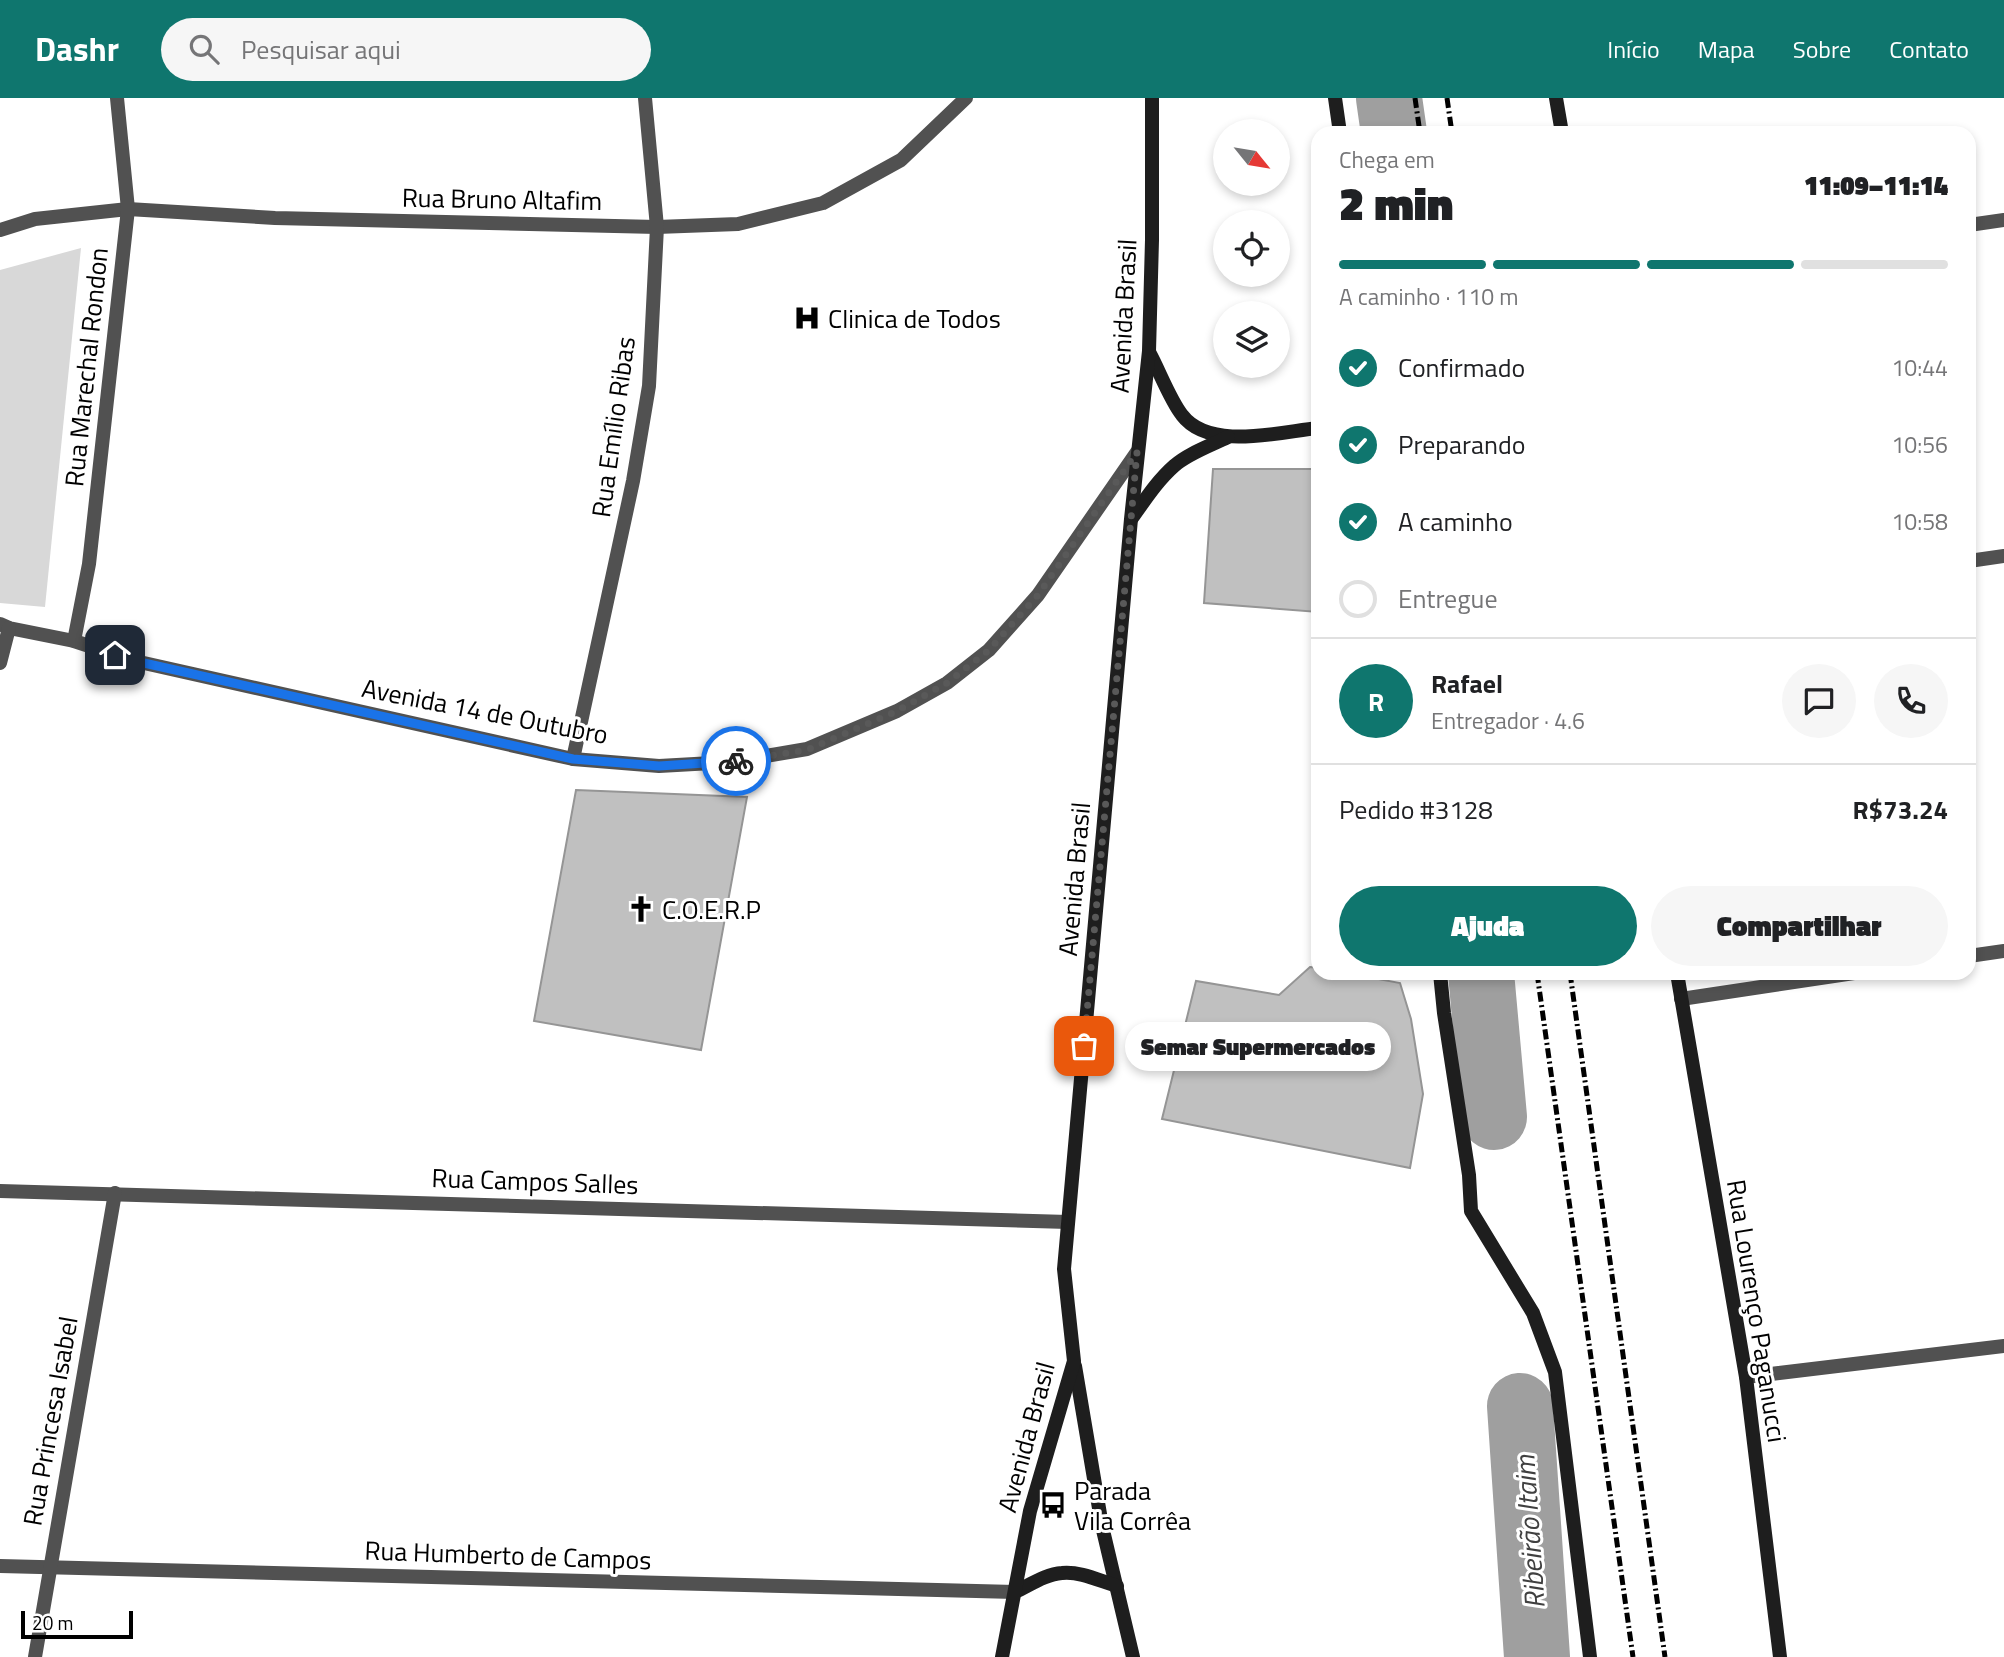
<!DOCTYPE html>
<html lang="pt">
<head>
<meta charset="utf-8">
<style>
	:root { --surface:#fff; --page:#f6f6f6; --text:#202124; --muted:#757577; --line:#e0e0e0; --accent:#0f766e }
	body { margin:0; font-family:"Titillium Web",sans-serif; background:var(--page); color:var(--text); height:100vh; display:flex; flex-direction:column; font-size:26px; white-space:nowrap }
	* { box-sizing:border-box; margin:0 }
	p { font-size:23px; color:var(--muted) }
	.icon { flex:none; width:38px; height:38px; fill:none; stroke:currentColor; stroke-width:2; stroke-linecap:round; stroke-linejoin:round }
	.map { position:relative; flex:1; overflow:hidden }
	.drawer { position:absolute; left:1311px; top:28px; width:665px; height:854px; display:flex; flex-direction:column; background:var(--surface); border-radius:21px; box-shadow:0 4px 10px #0003 }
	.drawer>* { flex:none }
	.needle { width:46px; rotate:120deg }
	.controls { position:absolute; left:1213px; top:21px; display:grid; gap:14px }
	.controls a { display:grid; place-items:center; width:77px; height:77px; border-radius:50%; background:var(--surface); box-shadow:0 4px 10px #0003; font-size:35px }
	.scale { position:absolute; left:21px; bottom:18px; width:112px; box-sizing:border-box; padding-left:7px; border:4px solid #000; border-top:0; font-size:19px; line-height:24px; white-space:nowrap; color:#000; -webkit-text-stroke:5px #fff; paint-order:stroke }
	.pin { position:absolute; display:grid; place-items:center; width:60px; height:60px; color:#fff; margin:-30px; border-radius:14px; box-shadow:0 4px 10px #0006 }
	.courier { position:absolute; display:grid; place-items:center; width:70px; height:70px; margin:-35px; border:5px solid #1a73e8; border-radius:50%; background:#fff; color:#222; box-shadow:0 2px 9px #0007 }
	.bubble { position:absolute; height:49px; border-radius:24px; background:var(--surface); box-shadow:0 4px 10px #0003; font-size:23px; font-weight:800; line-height:49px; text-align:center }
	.headline em { font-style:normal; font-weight:800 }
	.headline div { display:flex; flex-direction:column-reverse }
	.headline { display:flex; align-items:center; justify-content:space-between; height:119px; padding:0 28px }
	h1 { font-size:46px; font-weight:800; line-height:52px }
	.bar { display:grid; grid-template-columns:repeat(4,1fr); gap:10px 7px; align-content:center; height:84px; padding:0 28px }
	.bar i { height:9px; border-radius:5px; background:var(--line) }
	.bar .active { background:var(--accent) }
	.bar p { grid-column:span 4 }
	.line { display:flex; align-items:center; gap:18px; padding:0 28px; border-top:2px solid var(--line) }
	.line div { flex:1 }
	.round { display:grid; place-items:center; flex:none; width:74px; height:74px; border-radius:37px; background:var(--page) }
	ol { padding:0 28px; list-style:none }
	li { display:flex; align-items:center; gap:21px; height:77px }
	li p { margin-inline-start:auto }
	li .icon { padding:7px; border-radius:50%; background:var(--accent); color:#fff; stroke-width:4 }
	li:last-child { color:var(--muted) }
	li i { width:38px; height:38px; border:4px solid var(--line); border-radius:50% }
	.cta { display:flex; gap:14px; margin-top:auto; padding:14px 28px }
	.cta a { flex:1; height:80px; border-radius:42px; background:var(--accent); color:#fff; font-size:28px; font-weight:800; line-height:80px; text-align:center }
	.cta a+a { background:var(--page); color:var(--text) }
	header { display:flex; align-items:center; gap:42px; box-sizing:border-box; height:98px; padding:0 35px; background:var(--accent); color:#fff }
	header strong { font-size:33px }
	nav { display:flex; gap:38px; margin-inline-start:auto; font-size:24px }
	.search { width:490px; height:63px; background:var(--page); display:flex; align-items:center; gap:18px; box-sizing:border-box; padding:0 24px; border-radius:38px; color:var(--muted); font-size:26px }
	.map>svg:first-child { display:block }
	.green { fill:#d8d8d8 }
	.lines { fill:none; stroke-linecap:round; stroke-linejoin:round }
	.stream { stroke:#9f9f9f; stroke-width:10 }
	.river { stroke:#9f9f9f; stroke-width:66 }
	.building { fill:#c0c0c0; stroke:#959595; stroke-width:2 }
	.street { stroke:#515151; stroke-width:14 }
	.secondary { stroke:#1e1e1e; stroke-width:14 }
	.rail { stroke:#000; stroke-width:5; stroke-dasharray:10 3.5 2 3.5; stroke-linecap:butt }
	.done { stroke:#595959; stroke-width:7; stroke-dasharray:0 12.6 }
	.route { stroke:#1a73e8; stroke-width:9 }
	.labels { text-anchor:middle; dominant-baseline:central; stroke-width:6; stroke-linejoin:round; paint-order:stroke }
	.street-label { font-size:26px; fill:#000; stroke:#fff }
	.poi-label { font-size:26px; fill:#000; stroke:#fff; text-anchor:start }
	.water-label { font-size:28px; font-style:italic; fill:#404040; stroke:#fff }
</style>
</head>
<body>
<header>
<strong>Dashr</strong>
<div class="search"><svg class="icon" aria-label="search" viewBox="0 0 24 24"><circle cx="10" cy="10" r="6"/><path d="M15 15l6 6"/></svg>Pesquisar aqui</div>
<nav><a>Início</a><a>Mapa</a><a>Sobre</a><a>Contato</a></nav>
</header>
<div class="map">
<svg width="2004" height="1559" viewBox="0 0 2004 1559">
	<rect width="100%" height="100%" fill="#fff"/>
	<path class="green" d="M81 150 45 509 0 505V172Z"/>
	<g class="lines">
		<path class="stream" d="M1523 1559 1536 1550"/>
		<g class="river">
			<path d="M1389 0 1394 35"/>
			<path d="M1481 875 1494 1019"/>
			<path d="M1520 1308 1537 1559"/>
		</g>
	</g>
	<g class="building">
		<path d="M1213 371H1318V514L1204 505Z"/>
		<path d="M576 692 747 699 701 952 534 923Z"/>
		<path d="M1310 869 1318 870V875H1346L1400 885 1411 921 1423 996 1410 1070 1162 1021 1196 883 1279 897Z"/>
	</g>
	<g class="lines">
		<g class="street">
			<path d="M1969 127 2004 122"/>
			<path d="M0 132 35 121 128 111 275 120 657 129 738 126 823 105 901 62 966 0"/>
			<path d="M1969 463 2004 458"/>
			<path d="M0 526 9 530 74 543 135 563 573 661 659 668 730 664 807 651 897 613 947 585 989 552 1038 497 1137 354"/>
			<path d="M74 543 89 466 128 111 117 0"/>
			<path d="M0 565 9 530"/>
			<path d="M573 661 633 383 649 288 657 129 645 0"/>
			<path d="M1969 858 2004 853"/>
			<path d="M1681 901 1854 875"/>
			<path d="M0 1093 1068 1124"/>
			<path d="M1746 1279 2004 1248"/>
			<path d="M0 1468 1015 1494"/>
			<path d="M35 1559 115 1095"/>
		</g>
		<g class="secondary">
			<path d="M1335 0 1340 35"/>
			<path d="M1556 0 1562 35"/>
			<path d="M1149 254C1159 272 1170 302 1182 317 1209 353 1279 334 1318 330"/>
			<path d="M1132 420C1145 402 1157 383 1174 368 1189 355 1210 348 1228 339"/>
			<path d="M1440 875 1444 915 1469 1077 1471 1113 1533 1215 1555 1274 1590 1559"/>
			<path d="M1677 875 1746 1279 1780 1559"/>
			<path d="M1075 1268 1102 1428 1133 1559"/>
			<path d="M1015 1494C1030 1487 1046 1476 1062 1475 1080 1473 1100 1483 1117 1488"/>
			<path d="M1002 1559 1030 1413 1074 1263 1064 1171 1131 421 1149 253 1152 142V0"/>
		</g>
		<g class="rail">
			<path d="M1415 0 1420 35"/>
			<path d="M1447 0 1452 35"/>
			<path d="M1537 875 1633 1559"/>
			<path d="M1570 875 1665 1559"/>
		</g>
	</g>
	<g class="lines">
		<path class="done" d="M736 663 807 652 897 613 947 585 989 552 1038 497 1137 354 1084 948"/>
		<path class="route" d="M115 557 135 563 573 661 659 668 736 663"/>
	</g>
	<defs>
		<symbol id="hospital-bare" viewBox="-9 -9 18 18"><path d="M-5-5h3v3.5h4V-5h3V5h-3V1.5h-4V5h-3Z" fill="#000" stroke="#fff" stroke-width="2.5" paint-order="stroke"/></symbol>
		<symbol id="church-bare" viewBox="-9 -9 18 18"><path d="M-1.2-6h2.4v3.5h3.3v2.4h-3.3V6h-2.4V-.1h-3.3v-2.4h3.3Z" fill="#000" stroke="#fff" stroke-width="2.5" paint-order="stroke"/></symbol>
		<symbol id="bus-bare" viewBox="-9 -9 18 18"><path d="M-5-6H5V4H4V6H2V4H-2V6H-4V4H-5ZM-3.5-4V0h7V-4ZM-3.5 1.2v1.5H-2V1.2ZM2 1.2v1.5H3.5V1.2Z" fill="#000" stroke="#fff" stroke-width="2.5" paint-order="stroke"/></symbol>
	</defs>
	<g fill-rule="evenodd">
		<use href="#hospital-bare" x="788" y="201" width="38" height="38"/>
		<use href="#church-bare" x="622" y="792" width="38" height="38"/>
		<use href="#bus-bare" x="1034" y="1388" width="38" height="38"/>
	</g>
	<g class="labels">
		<g class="street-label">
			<text transform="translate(502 101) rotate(1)">Rua Bruno Altafim</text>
			<text transform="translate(1123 218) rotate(-87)">Avenida Brasil</text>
			<text transform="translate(86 269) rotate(-84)">Rua Marechal Rondon</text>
			<text transform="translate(613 329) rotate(-82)">Rua Emílio Ribas</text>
			<text transform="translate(485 613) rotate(11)">Avenida 14 de Outubro</text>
			<text transform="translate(1074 781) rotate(-85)">Avenida Brasil</text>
			<text transform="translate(535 1083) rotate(2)">Rua Campos Salles</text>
			<text transform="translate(1757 1213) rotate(81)">Rua Lourenço Paganucci</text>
			<text transform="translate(50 1323) rotate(-80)">Rua Princesa Isabel</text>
			<text transform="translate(1026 1339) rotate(-75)">Avenida Brasil</text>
			<text transform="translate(508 1457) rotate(2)">Rua Humberto de Campos</text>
		</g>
		<g class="poi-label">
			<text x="828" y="220">Clinica de Todos</text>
			<text x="662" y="811">C.O.E.R.P</text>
			<text x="1074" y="1392">Parada<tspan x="1074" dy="30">Vila Corrêa</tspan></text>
		</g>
		<g class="water-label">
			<text transform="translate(1529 1434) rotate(-94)">Ribeirão Itaim</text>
		</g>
	</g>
</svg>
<div class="controls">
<a><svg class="needle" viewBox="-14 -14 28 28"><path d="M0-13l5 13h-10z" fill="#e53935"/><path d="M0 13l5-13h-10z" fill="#757577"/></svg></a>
<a><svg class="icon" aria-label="locate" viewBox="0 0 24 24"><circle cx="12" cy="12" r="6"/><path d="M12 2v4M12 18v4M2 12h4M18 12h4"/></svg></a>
<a><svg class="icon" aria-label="layers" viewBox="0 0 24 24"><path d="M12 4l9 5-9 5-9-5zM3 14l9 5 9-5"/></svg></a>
</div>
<div class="scale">20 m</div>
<div class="pin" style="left:1084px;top:948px;background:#ea580c"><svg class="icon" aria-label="bag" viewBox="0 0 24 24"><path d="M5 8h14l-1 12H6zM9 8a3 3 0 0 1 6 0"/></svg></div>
<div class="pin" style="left:115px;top:557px;background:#1f2937"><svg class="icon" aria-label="home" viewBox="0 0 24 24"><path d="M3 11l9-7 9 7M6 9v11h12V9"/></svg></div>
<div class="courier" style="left:736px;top:663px"><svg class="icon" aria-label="bike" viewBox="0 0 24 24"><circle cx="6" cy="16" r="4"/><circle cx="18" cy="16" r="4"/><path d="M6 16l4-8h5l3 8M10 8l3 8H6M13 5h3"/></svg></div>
<div class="bubble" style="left:1125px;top:924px;width:266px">Semar Supermercados</div>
<section class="drawer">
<div class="headline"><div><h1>2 min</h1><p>Chega em</p></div><em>11:09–11:14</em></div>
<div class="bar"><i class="active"></i><i class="active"></i><i class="active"></i><i></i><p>A caminho · 110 m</p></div>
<ol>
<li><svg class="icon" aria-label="check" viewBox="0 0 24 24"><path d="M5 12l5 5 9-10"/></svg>Confirmado<p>10:44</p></li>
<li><svg class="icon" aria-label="check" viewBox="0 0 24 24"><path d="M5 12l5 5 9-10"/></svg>Preparando<p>10:56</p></li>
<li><svg class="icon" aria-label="check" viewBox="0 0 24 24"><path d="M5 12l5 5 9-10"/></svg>A caminho<p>10:58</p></li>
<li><i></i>Entregue</li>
</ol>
<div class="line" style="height:126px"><b class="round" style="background:var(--accent);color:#fff">R</b><div><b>Rafael</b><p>Entregador · 4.6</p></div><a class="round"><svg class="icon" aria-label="chat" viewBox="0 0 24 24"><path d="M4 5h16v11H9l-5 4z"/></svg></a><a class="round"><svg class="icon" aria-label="phone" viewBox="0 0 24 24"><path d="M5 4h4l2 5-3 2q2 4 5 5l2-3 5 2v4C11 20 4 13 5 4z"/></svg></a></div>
<div class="line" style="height:91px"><div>Pedido #3128</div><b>R$73.24</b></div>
<div class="cta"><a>Ajuda</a><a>Compartilhar</a></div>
</section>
</div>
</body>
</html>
